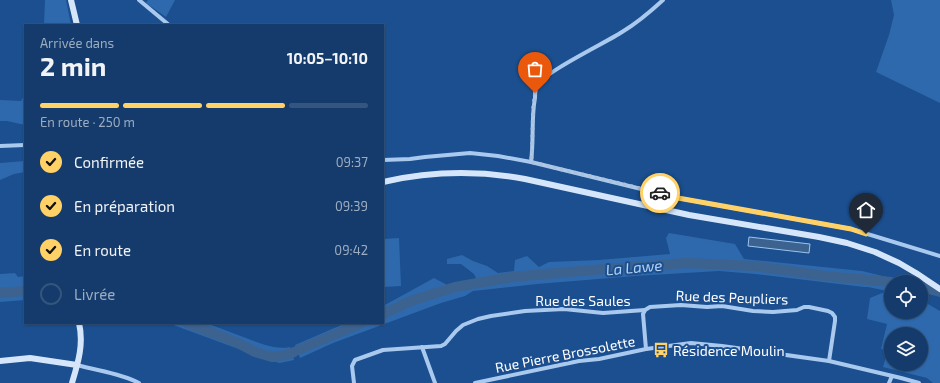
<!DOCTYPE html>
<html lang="fr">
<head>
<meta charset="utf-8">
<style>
	:root { --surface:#143b6b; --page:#1d4271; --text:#f1f3f6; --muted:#9dadc1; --line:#33557e; --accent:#ffd166 }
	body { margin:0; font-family:"Exo 2",sans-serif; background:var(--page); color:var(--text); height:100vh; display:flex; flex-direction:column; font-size:15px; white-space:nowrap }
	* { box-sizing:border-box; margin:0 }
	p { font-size:13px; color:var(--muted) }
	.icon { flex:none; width:22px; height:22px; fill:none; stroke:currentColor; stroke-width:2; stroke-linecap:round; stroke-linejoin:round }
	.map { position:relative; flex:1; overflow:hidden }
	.details { position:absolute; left:24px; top:24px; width:360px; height:300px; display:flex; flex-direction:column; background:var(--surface); border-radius:0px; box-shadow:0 1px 3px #0004,0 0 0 1px var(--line) }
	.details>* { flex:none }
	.controls { position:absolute; left:884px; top:275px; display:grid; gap:8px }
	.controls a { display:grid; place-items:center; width:44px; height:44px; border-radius:50%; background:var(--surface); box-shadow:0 1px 3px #0004,0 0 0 1px var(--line); font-size:20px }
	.pin { position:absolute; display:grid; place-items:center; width:34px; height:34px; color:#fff; margin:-41px -17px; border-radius:50% 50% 50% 0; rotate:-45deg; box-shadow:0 0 4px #0007 }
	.pin .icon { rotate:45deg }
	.courier { position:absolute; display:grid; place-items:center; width:40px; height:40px; margin:-20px; border:3px solid #ffd166; border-radius:50%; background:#fff; color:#222; box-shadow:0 1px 5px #0007 }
	.overview em { font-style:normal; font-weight:700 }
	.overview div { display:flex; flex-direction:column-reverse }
	.overview { display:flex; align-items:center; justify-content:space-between; height:68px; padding:0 16px }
	h1 { font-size:26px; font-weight:700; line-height:30px }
	.bar { display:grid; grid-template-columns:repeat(4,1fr); gap:6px 4px; align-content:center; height:48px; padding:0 16px }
	.bar i { height:5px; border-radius:3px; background:var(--line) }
	.bar .current { background:var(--accent) }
	.bar p { grid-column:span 4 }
	ol { padding:0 16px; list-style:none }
	li { display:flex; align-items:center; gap:12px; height:44px }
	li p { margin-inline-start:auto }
	li .icon { padding:4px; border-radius:50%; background:var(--accent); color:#111; stroke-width:4 }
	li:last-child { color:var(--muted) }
	li i { width:22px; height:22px; border:2px solid var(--line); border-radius:50% }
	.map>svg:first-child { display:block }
	.green { fill:#2e69ad; fill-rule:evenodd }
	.water { fill:#3c6290; stroke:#9cc4f0 }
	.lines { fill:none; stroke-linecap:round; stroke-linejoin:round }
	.river { stroke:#3c6290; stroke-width:10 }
	.street { stroke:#a9c9ee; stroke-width:4 }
	.secondary { stroke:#d6e6fa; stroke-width:6 }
	.done { stroke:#afc1d8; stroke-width:4; stroke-dasharray:0 7.2 }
	.route { stroke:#ffd166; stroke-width:5 }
	.labels { text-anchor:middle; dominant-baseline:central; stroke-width:4; stroke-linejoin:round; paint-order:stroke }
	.street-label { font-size:14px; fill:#fff; stroke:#1b4f8f }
	.poi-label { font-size:14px; fill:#fff; stroke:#1b4f8f; text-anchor:start }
	.water-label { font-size:15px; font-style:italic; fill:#b5d3f5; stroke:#1b4f8f }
</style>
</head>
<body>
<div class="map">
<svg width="940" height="383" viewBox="0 0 940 383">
	<rect width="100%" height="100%" fill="#1b4f8f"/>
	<g class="green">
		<path d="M45 0H66L71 25H44Z"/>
		<path d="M148 0H175L166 17 146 3Z"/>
		<path d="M891 0H940V103L876 72 889 35 894 15Z"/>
		<path d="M25 94V125L7 121H0V100L21 101Z"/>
		<path d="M25 161V172L14 174 0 180V163Z"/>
		<path d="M669 233 735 244 744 259 862 271 904 281V282H891V312H921V300L940 311V383H933L927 378 883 367 888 350 881 349 887 324 867 319 870 298 887 291 868 287H864L755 274 719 271 635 276 537 284 473 291 465 296 441 303 333 343 300 358 295 345 346 323H383V306L434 278 449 286 469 282 476 278 474 274 461 264H447V259L462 255 473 261 487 266 498 273 514 271 515 260 527 256 539 267 549 262 599 260 670 254 666 238ZM891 334H921V364H891Z"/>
		<path d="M399 238 401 286 383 287V239Z"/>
		<path d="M15 273 18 277 25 276V300L0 302V274Z"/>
		<path d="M168 323H206L265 345C273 347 282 349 290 347L294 360 280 363 271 361Z"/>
	</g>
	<path class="water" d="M749 237 810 244 809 253 748 246Z"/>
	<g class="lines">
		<g class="river">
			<path d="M921 287 940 292"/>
			<path d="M0 293 25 291"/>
			<path d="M383 314 411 301 455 287 512 277 581 271 686 263 754 266 825 276 891 282"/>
			<path d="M187 323 238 343 255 352 272 357 286 355 294 352"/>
			<path d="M298 350 362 323"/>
		</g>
		<g class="street">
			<path d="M139 0 169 25"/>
			<path d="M0 146 25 145"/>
			<path d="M383 160 410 159 425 157 470 153 498 156 531 162 678 198 851 229 940 256"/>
			<path d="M531 162C534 140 531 119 535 98 535 94 535 89 537 86 542 73 607 42 622 32 637 23 650 12 663 0"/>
			<path d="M422 347 435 383"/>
			<path d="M646 349 643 314 645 310 650 307 681 305 707 307 722 306 753 311 773 312 797 310 804 307H809L828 311 832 313 835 317V321L829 361"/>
			<path d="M77 365C98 371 120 373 139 383"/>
			<path d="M354 383 352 366 355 360 383 350 441 346 445 344 456 331 463 325 478 319 491 316 525 311 564 309 603 313 645 310"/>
			<path d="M475 383 579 361 599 359 646 349 691 343 722 346 829 361 901 378 919 383"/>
			<path d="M889 383 892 376"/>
		</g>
		<g class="secondary">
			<path d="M71 0 77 25"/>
			<path d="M383 182C431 171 476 170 525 179L689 215 819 237 847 243 875 252 899 263 916 273 940 289"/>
			<path d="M0 361 30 358 77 365"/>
			<path d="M72 383C78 363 84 344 79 323"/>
		</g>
	</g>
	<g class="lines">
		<path class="done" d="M535 93 533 109 532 154 531 162 660 193"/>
		<path class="route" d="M660 193 678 198 851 229 866 234"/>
	</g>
	<defs>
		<symbol id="bus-bare" viewBox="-9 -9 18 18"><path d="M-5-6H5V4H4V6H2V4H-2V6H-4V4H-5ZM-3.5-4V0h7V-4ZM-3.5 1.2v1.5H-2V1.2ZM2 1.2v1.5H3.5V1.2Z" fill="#ffd166" stroke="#1b4f8f" stroke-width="2.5" paint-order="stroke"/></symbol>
	</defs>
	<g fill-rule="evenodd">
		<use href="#bus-bare" x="650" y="339" width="22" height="22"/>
	</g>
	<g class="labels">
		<g class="street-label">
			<text transform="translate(732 297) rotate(2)">Rue des Peupliers</text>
			<text x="583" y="300">Rue des Saules</text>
			<text transform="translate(565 354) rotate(-11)">Rue Pierre Brossolette</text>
		</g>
		<g class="poi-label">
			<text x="673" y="350">Résidence Moulin</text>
		</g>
		<g class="water-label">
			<text transform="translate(634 267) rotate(-5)">La Lawe</text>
		</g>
	</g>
</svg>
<div class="controls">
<a><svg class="icon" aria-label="locate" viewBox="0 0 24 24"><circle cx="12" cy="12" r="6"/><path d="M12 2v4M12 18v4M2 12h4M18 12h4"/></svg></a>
<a><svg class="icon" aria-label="layers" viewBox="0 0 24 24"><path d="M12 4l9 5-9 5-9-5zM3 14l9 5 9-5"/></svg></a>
</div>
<div class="pin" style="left:535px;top:93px;background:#ea580c"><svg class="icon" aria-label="bag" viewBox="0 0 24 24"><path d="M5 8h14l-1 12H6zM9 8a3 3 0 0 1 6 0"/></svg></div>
<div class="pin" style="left:866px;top:234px;background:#1f2937"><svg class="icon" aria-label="home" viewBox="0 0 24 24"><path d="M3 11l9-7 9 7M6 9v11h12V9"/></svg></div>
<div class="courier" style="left:660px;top:193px"><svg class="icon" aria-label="car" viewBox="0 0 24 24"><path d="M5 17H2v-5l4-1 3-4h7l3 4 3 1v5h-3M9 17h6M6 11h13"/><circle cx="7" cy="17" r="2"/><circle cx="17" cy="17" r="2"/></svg></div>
<section class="details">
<div class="overview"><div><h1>2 min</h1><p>Arrivée dans</p></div><em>10:05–10:10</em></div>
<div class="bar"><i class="current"></i><i class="current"></i><i class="current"></i><i></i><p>En route · 250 m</p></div>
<ol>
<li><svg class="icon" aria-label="check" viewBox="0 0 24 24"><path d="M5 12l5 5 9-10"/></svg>Confirmée<p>09:37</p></li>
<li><svg class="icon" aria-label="check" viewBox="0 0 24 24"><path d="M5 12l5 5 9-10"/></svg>En préparation<p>09:39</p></li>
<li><svg class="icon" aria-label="check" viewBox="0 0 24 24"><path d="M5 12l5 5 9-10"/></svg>En route<p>09:42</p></li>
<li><i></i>Livrée</li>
</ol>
</section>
</div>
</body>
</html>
